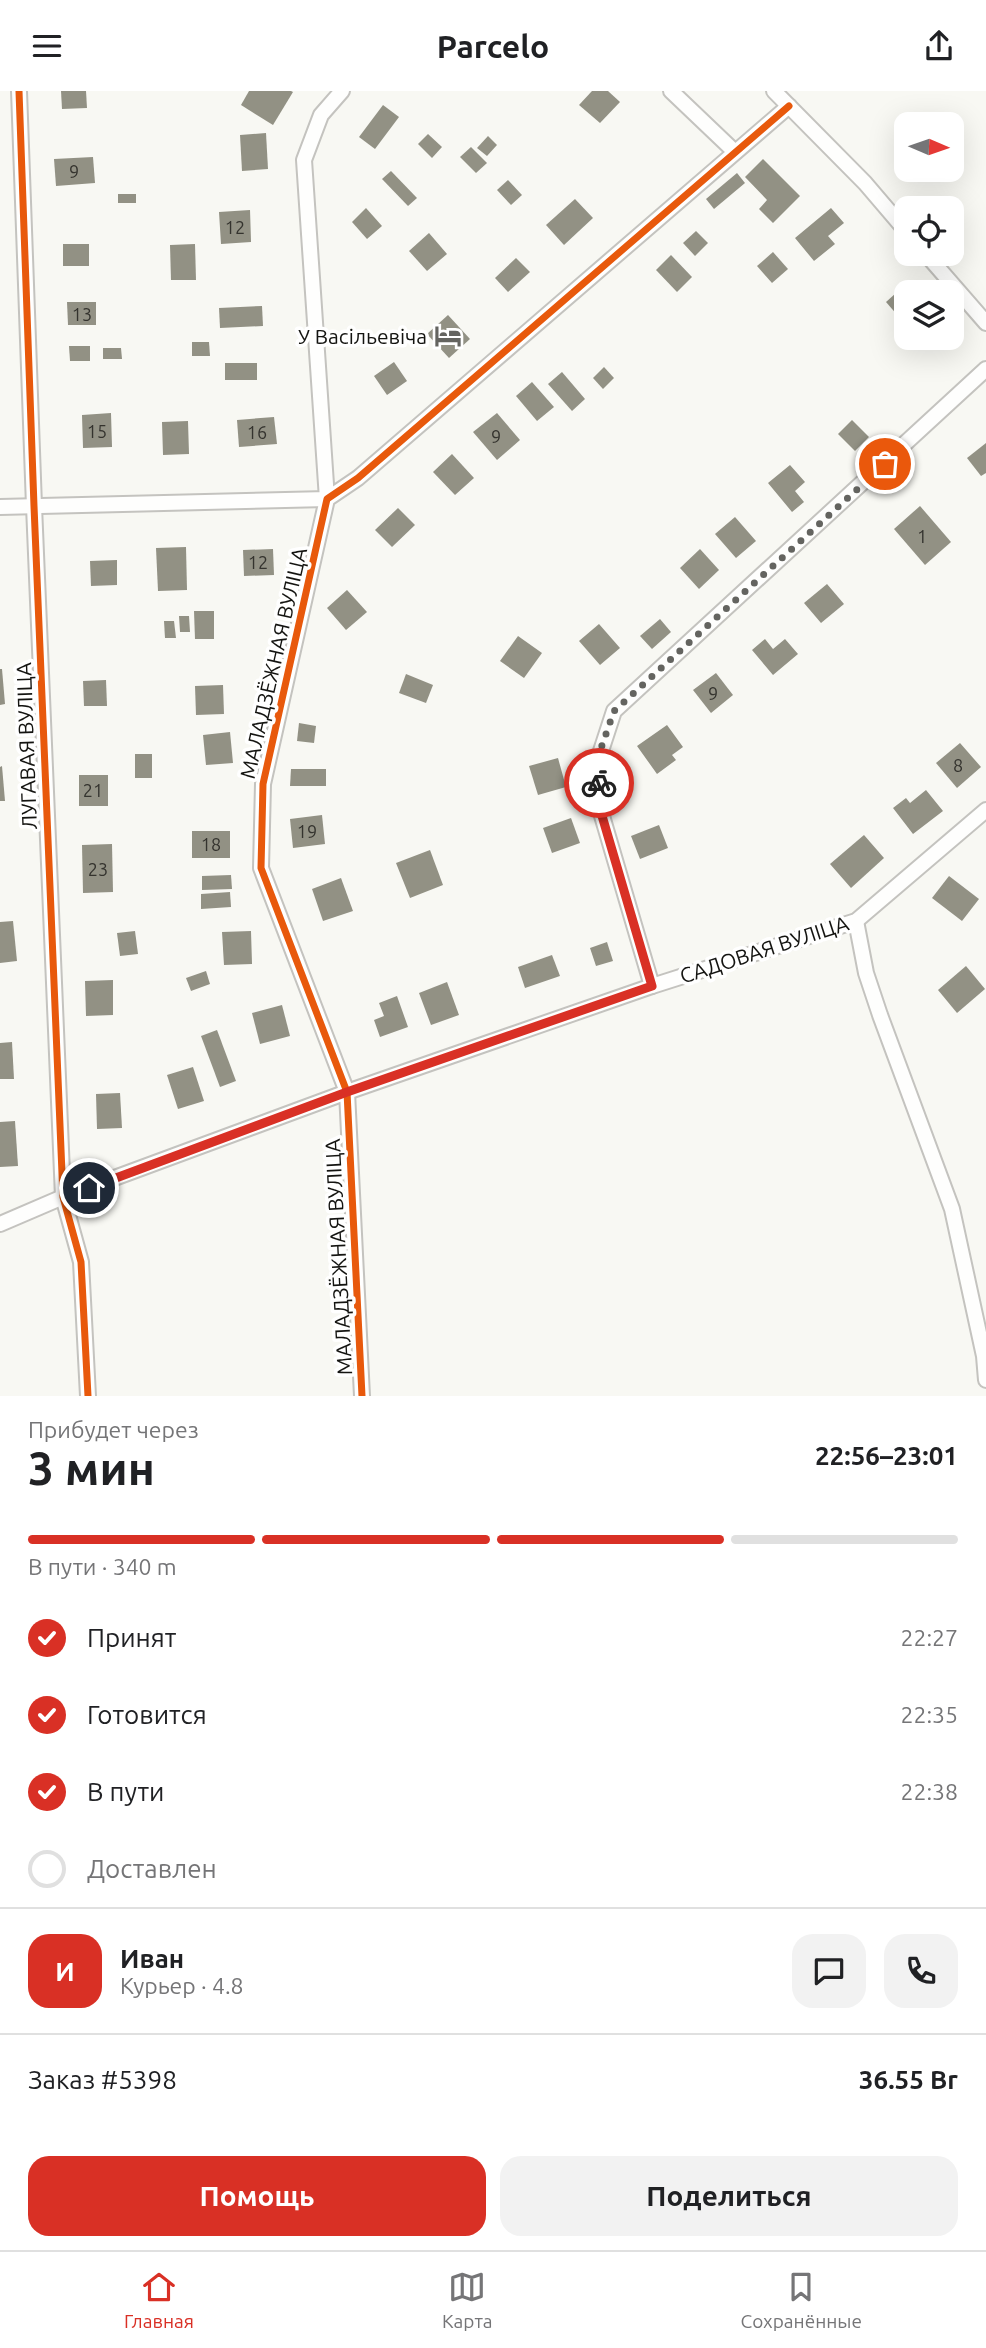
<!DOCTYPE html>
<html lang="ru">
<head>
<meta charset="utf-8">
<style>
	:root { --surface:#fff; --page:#f2f2f2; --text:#202124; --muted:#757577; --line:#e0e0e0; --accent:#d93025 }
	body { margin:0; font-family:Ubuntu,sans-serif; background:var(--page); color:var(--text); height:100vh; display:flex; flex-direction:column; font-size:26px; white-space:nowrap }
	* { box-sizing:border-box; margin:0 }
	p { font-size:23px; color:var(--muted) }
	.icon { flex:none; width:38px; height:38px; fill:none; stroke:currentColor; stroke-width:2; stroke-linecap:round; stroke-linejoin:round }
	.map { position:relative; height:1305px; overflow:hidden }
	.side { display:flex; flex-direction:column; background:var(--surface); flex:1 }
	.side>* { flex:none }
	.needle { width:46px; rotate:92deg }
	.tools { position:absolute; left:894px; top:21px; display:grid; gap:14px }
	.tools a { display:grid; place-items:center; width:70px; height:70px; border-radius:14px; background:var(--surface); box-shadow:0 7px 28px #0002; font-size:35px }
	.pin { position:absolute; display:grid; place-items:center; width:60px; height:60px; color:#fff; margin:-30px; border:4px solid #fff; border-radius:50%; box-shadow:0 2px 7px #0007 }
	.courier { position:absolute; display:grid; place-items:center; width:70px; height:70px; margin:-35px; border:5px solid #d93025; border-radius:50%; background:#fff; color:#222; box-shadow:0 2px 9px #0007 }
	.headline em { font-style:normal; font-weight:700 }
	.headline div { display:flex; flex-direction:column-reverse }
	.headline { display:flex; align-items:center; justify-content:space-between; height:119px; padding:0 28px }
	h1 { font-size:46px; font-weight:700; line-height:52px }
	.bar { display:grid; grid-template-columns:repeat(4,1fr); gap:10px 7px; align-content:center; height:84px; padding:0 28px }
	.bar i { height:9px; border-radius:5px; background:var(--line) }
	.bar .current { background:var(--accent) }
	.bar p { grid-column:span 4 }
	.line { display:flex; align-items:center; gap:18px; padding:0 28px; border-top:2px solid var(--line) }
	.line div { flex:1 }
	.round { display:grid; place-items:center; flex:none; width:74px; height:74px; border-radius:21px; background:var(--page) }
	ol { padding:0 28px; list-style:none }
	li { display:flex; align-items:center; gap:21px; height:77px }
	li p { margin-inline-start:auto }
	li .icon { padding:7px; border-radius:50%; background:var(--accent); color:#fff; stroke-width:4 }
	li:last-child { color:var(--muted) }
	li i { width:38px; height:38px; border:4px solid var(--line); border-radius:50% }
	.action { display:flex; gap:14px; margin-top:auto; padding:14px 28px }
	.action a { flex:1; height:80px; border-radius:21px; background:var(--accent); color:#fff; font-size:28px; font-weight:700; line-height:80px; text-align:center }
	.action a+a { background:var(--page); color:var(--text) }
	header { display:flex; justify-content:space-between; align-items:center; height:91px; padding:0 28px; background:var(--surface); font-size:32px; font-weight:700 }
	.dock { display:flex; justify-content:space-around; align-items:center; height:98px; border-top:2px solid var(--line); background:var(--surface); font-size:19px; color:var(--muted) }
	.dock a { display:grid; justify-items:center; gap:4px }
	.dock .current { color:var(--accent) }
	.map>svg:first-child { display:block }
	.building { fill:#929184 }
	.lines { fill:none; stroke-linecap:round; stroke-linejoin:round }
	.minor-casing { stroke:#c4c3bf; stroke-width:18 }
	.minor { stroke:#fefefd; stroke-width:14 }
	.cycleway-casing { stroke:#fff; stroke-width:11 }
	.cycleway { stroke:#e8590c; stroke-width:7 }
	.done { stroke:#646460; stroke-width:7; stroke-dasharray:0 12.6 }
	.route { stroke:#d93025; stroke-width:9 }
	.labels { text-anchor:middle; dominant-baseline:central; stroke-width:7; stroke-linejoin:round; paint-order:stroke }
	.number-label { font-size:18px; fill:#34332e }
	.poi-label { font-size:21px; fill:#141411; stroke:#fff; text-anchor:end }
	.street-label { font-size:21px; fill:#141411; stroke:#fff }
</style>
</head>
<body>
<header><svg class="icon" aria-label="menu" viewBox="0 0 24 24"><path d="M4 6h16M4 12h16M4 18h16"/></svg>Parcelo<svg class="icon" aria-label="share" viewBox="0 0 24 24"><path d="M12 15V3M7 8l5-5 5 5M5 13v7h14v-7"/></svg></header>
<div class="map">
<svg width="986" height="1305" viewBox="0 0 986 1305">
	<rect width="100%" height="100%" fill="#f8f8f3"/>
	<g class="building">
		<path d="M61 0H86L87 17 62 18Z"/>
		<path d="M249 0H291L293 1 273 34 241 14Z"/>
		<path d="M592 0H608L620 11 600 32 579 14Z"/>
		<path d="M383 14 399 26 375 58 359 46Z"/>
		<path d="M266 42 268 78 242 80 240 44Z"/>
		<path d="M428 43 442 56 432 67 418 53Z"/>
		<path d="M488 45 497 54 487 65 477 57Z"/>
		<path d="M471 56 487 72 476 82 460 66Z"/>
		<path d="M93 66 95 92 56 95 54 68Z"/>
		<path d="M763 68 800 105 773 132 759 118 767 109 745 86Z"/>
		<path d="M391 80 417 107 408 115 382 88Z"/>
		<path d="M737 82 745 92 714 118 706 108Z"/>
		<path d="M508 89 522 104 511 114 497 99Z"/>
		<rect x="118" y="103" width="18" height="9"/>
		<path d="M575 108 593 127 564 154 546 134Z"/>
		<path d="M366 117 382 135 367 148 352 131Z"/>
		<path d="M831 117 844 132 828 145 835 153 814 170 795 147Z"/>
		<path d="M250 119 251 151 221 153 219 121Z"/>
		<path d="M696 140 708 152 695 165 683 152Z"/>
		<path d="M429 142 447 163 427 180 409 160Z"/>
		<rect x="63" y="153" width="26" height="22"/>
		<path d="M195 153 196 189H171L170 154Z"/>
		<path d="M773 161 788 178 772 192 757 175Z"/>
		<path d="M671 164 692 186 677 201 656 179Z"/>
		<path d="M516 167 530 181 508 201 495 187Z"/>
		<path d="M896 202 906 214V220L899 226 886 211Z"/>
		<path d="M67 211H96V234H68Z"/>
		<path d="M262 215 263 235 220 237 219 217Z"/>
		<path d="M448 224 470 248 449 267 427 243Z"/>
		<path d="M192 251H209L210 265H192Z"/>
		<path d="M69 255H90V270H70Z"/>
		<path d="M103 257H121L122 268H103Z"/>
		<path d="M394 271 407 290 387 304 374 285Z"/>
		<rect x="225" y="272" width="32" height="17"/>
		<path d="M604 276 614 287 603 298 593 287Z"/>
		<path d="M562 281 585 308 572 320 548 293Z"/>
		<path d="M532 291 554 316 537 330 516 305Z"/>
		<path d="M111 322 112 356 83 357 82 324Z"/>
		<path d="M497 322 520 349 497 369 473 341Z"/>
		<path d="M274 326 277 353 239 356 237 329Z"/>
		<path d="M852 329 869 346 855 360 838 343Z"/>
		<path d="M188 330 189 363 163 364 162 331Z"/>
		<path d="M986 352V382L981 385 967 367Z"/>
		<path d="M452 363 474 387 455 404 433 381Z"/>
		<path d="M790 374 805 391 795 400 804 411 792 421 768 392Z"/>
		<path d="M920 415 951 451 925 474 894 438Z"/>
		<path d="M398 417 415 434 392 456 375 439Z"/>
		<path d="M735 426 756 450 736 467 715 443Z"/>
		<path d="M186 456 187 499 158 500 156 457Z"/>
		<path d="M273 458 274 484 244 485 243 459Z"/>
		<path d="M700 458 719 479 699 498 680 477Z"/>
		<path d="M117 469V494L91 495 90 470Z"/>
		<path d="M827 493 844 513 821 532 804 512Z"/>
		<path d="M347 499 367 521 346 539 327 517Z"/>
		<path d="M194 520H214V548H195Z"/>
		<path d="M179 525H189L190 541H180Z"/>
		<path d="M660 528 671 541 652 558 640 545Z"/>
		<path d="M164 530H174L176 547H165Z"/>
		<path d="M599 533 620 557 600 574 579 550Z"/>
		<path d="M518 545 542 562 524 587 500 570Z"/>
		<path d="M765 548 773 558 785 548 798 563 773 584 752 559Z"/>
		<path d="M0 578H2L5 613 0 614Z"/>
		<path d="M716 582 733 604 711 622 693 599Z"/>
		<path d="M406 583 433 594 426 612 399 602Z"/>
		<path d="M106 589 107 615H84L83 590Z"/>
		<path d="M223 594 224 623 196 624 195 595Z"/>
		<path d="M299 632 316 635 314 652 297 650Z"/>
		<path d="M667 634 683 656 672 664 676 669 657 683 637 655Z"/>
		<path d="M230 641 233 672 206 674 203 644Z"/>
		<path d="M960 652 981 676 957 697 936 672Z"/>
		<rect x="135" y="663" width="17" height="24"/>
		<path d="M558 667 566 696 538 704 529 675Z"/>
		<path d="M2 675 5 710H0V676Z"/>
		<path d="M291 678H326V695H290Z"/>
		<rect x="79" y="684" width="29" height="31"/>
		<path d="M926 699 943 720 913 743 893 717 906 707 910 712Z"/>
		<path d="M322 724 325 753 293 757 290 728Z"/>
		<path d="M571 727 580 752 552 762 543 737Z"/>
		<path d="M659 734 668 757 640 768 631 745Z"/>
		<rect x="192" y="740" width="38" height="27"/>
		<path d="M864 744 884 767 851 797 830 773Z"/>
		<path d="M112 753 113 801 83 802 82 754Z"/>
		<path d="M430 759 443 794 410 807 396 772Z"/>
		<path d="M231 784 232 798 202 799V785Z"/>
		<path d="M949 785 979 808 962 830 932 807Z"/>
		<path d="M341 787 353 820 323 830 312 798Z"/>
		<path d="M230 801 231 816 201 818V803Z"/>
		<path d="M13 830 17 870 0 872V831Z"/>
		<path d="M135 840 138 863 120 865 117 842Z"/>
		<path d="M251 840 252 873 224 874 222 841Z"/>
		<path d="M607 851 613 870 596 875 590 857Z"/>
		<path d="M552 864 560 885 525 897 518 876Z"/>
		<path d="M966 875 985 898 957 922 938 899Z"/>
		<path d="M206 880 210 893 191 900 186 887Z"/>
		<path d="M113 889V924L86 925 85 890Z"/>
		<path d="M447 891 459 924 431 934 419 902Z"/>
		<path d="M397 905 408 936 380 946 374 929 384 925 379 912Z"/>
		<path d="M282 914 290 945 260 953 252 922Z"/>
		<path d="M217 939 236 990 220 996 201 945Z"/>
		<path d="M12 951 14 988H0V952Z"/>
		<path d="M193 976 204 1010 178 1018 167 984Z"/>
		<path d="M120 1002 122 1037 97 1038 96 1003Z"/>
		<path d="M15 1030 18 1075 0 1076V1031Z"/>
	</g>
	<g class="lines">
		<defs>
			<g id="minor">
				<path d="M19 0 34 415 63 1106 81 1171 88 1305"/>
				<path d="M671 0 735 61"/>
				<path d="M774 0 865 92 906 140"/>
				<path d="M926 163 986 232"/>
				<path d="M0 416 327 408 304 69 321 24 342 0"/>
				<path d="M856 830 866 882 880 924 952 1118 984 1265 986 1289"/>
				<path d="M652 895 600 718 599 666 614 620 986 278"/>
				<path d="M0 1133 63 1106 347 1001 652 895 856 830 986 719"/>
				<path d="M362 1305 347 1001 261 777 263 693 327 408 358 387 789 15"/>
			</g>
		</defs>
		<use href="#minor" class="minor-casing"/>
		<use href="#minor" class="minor"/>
		<defs>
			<g id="cycleway">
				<path d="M19 0 34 415 63 1106 81 1171 88 1305"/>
				<path d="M362 1305 347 1001 261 777 263 693 327 408 358 387 789 15"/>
			</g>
		</defs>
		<use href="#cycleway" class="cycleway-casing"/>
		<use href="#cycleway" class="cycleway"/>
	</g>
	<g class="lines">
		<path class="done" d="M599 692 598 666 614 620 885 373"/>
		<path class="route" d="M89 1097 347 1001 652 895 600 718 599 692"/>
	</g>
	<defs>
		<symbol id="hotel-bare" viewBox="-9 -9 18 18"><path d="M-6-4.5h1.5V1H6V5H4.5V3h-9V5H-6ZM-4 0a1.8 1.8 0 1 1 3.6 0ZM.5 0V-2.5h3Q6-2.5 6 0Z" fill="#646460" stroke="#fff" stroke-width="2.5" paint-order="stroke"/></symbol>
	</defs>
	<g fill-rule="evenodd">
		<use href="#hotel-bare" x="429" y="226" width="38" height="38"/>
	</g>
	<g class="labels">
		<g class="number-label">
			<text x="74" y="80">9</text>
			<text x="235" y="136">12</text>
			<text x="82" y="223">13</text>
			<text x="97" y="340">15</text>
			<text x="257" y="341">16</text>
			<text x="496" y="345">9</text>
			<text x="922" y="445">1</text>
			<text x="258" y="471">12</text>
			<text x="713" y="602">9</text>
			<text x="958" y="674">8</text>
			<text x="93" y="699">21</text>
			<text x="307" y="740">19</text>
			<text x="211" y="753">18</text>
			<text x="98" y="778">23</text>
		</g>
		<g class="poi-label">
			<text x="427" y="245">У Васільевіча</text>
		</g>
		<g class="street-label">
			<text transform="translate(273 572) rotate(-77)">МАЛАДЗЁЖНАЯ ВУЛІЦА</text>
			<text transform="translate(26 655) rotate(-92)">ЛУГАВАЯ ВУЛІЦА</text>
			<text transform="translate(764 858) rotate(-18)">САДОВАЯ ВУЛІЦА</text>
			<text transform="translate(338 1166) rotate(-93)">МАЛАДЗЁЖНАЯ ВУЛІЦА</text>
		</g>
	</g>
</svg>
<div class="tools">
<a><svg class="needle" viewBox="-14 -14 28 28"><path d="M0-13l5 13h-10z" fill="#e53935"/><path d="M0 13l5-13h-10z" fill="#757577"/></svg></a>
<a><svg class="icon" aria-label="locate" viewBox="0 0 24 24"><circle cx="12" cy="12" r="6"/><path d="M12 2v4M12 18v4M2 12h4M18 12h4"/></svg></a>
<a><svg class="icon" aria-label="layers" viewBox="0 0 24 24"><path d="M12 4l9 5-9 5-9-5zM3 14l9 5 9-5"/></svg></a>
</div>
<div class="pin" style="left:885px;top:373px;background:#ea580c"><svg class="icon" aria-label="bag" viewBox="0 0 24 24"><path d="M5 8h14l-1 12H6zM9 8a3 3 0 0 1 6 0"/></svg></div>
<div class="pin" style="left:89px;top:1097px;background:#1f2937"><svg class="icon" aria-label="home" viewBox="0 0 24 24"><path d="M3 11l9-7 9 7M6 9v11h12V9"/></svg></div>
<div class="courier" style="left:599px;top:692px"><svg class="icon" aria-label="bike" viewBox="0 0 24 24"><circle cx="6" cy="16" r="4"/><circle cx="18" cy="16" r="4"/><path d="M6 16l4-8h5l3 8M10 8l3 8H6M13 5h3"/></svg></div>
</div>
<section class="side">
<div class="headline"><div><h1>3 мин</h1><p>Прибудет через</p></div><em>22:56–23:01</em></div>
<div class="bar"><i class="current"></i><i class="current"></i><i class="current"></i><i></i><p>В пути · 340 m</p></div>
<ol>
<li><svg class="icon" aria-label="check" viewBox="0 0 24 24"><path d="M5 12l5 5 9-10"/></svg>Принят<p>22:27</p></li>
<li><svg class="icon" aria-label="check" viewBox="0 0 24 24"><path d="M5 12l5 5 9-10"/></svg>Готовится<p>22:35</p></li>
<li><svg class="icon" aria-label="check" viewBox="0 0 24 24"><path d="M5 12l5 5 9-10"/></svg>В пути<p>22:38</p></li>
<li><i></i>Доставлен</li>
</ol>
<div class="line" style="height:126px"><b class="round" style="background:var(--accent);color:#fff">И</b><div><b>Иван</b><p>Курьер · 4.8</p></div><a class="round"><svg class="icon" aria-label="chat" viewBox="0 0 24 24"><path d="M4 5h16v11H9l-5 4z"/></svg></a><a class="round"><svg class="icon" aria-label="phone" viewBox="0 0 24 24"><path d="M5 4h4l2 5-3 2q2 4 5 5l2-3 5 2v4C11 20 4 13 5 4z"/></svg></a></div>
<div class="line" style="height:91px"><div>Заказ #5398</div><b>36.55 Br</b></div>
<div class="action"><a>Помощь</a><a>Поделиться</a></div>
</section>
<nav class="dock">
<a class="current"><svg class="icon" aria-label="home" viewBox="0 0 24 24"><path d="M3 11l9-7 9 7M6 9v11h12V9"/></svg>Главная</a>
<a><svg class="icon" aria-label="map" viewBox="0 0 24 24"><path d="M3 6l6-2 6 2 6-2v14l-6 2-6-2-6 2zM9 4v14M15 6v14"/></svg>Карта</a>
<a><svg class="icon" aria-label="saved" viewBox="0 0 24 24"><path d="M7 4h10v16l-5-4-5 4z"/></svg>Сохранённые</a>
</nav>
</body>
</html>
